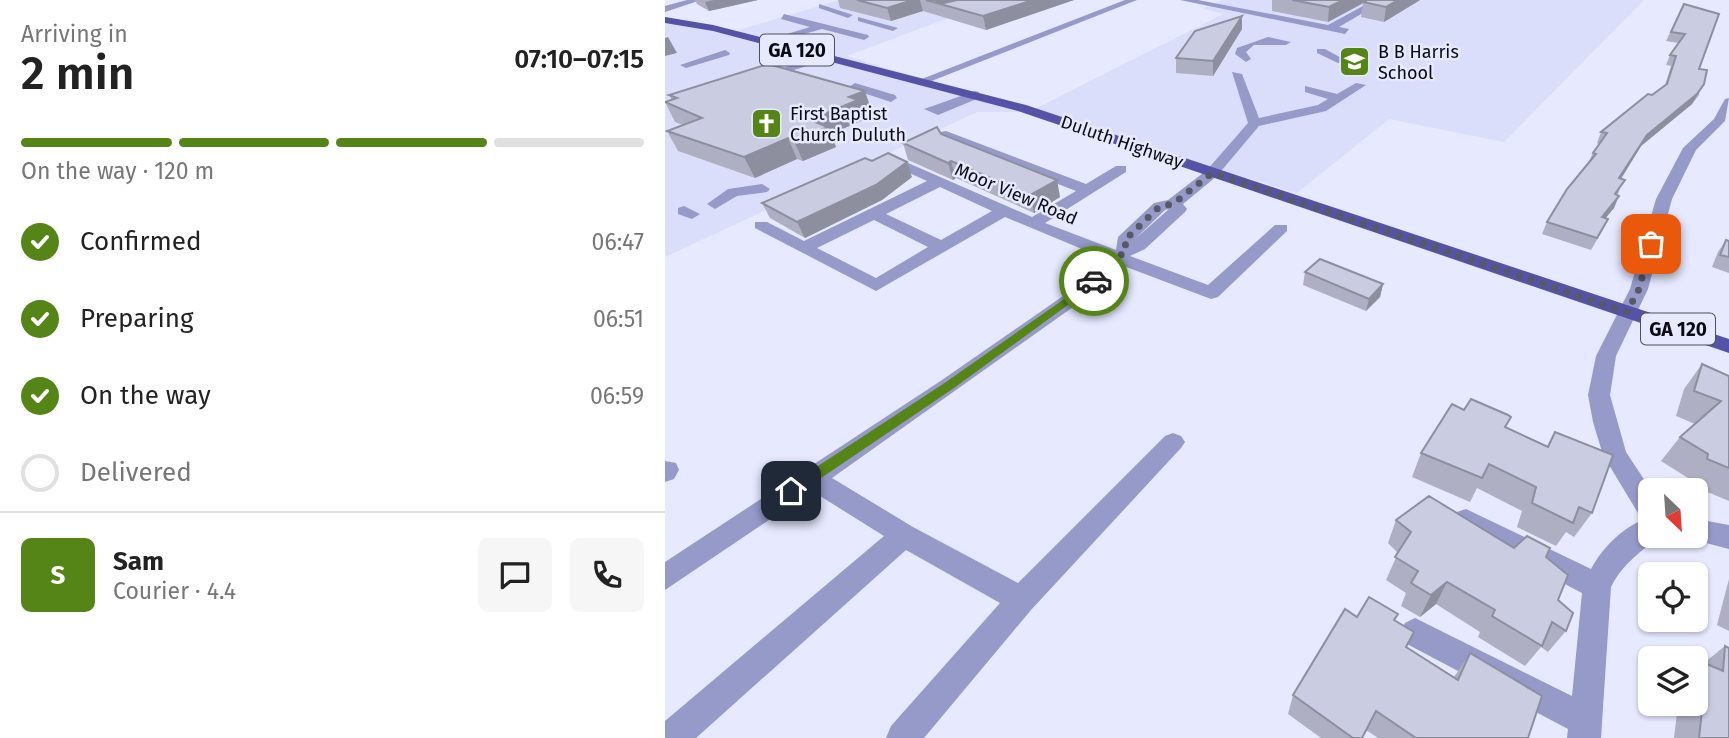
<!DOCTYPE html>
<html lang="en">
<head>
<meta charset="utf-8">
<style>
	:root { --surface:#fff; --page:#f6f6f6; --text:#222; --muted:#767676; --line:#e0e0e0; --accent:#558517 }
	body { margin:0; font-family:"Fira Sans",sans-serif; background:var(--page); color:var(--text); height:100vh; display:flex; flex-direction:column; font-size:26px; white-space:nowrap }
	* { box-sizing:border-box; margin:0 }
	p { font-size:23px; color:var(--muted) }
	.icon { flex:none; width:38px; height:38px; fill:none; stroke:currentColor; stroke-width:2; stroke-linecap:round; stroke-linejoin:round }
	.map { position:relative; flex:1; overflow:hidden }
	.panel { display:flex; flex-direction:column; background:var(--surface); width:665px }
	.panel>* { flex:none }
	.needle { width:46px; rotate:155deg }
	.fabs { position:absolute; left:973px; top:478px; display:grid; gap:14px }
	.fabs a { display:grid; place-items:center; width:70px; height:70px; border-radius:10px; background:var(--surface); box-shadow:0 2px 5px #0004; font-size:35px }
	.pin { position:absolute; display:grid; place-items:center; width:60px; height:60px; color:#fff; margin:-30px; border-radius:14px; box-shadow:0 4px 10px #0006 }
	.courier { position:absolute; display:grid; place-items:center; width:70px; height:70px; margin:-35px; border:5px solid #558517; border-radius:50%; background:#fff; color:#222; box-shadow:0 2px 9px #0007 }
	.overview em { font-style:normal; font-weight:600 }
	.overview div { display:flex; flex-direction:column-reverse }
	.overview { display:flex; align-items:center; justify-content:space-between; height:119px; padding:0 21px }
	h1 { font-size:46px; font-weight:600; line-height:52px }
	.bar { display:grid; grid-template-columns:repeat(4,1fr); gap:10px 7px; align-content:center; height:84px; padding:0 21px }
	.bar i { height:9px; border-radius:5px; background:var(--line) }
	.bar .on { background:var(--accent) }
	.bar p { grid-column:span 4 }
	.line { display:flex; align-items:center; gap:18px; padding:0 21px; border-top:2px solid var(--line) }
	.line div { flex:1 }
	.round { display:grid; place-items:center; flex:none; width:74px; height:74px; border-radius:10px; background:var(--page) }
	ol { padding:0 21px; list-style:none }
	li { display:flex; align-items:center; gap:21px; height:77px }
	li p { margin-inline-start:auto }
	li .icon { padding:7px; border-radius:50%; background:var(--accent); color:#fff; stroke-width:4 }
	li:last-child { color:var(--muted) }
	li i { width:38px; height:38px; border:4px solid var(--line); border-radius:50% }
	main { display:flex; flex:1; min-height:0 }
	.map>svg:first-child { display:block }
	.built { fill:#dbdefb }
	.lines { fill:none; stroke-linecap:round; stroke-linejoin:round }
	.minor { fill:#969ac9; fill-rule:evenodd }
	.major { fill:#5553a7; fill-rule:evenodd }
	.wall { fill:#aeafc2 }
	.shaded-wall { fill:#8d8f9e }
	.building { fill:#cacce2; stroke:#8d8f9e; stroke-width:2 }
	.route { fill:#558517 }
	.done { stroke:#575965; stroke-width:7; stroke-dasharray:0 12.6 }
	.labels { text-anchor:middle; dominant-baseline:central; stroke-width:5; stroke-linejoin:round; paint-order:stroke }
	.far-poi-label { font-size:18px; fill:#0a0b12; stroke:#e6e9ff; text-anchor:start }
	.far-street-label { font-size:18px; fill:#0a0b12; stroke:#e6e9ff }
	.shield { fill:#e6e9ff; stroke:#4c4e59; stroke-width:2 }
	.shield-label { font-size:19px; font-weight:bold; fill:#0a0b12 }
</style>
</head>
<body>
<main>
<section class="panel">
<div class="overview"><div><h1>2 min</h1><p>Arriving in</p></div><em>07:10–07:15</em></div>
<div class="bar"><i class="on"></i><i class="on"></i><i class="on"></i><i></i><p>On the way · 120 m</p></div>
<ol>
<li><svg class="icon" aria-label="check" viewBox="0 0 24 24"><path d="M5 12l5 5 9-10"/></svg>Confirmed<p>06:47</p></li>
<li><svg class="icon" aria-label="check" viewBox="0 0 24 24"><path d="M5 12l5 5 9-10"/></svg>Preparing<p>06:51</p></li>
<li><svg class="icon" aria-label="check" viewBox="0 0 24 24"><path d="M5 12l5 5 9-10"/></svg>On the way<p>06:59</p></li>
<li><i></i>Delivered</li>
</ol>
<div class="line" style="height:126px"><b class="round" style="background:var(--accent);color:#fff">S</b><div><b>Sam</b><p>Courier · 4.4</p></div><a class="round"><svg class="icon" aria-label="chat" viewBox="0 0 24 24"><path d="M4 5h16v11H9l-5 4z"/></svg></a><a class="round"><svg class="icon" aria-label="phone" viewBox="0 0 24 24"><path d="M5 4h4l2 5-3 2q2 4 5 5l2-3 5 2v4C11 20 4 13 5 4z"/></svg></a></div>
</section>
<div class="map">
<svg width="1064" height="738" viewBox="0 0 1064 738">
	<rect width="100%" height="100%" fill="#e6e9ff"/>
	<path class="built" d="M174 0H332L182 56 364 112 558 14 538 9 558 0H979L839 142 724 119 632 193 364 112H312L0 257V18L71 31Z"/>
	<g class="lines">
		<g class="minor">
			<path d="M22 0H36L0 12V6Z"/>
			<path d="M460 0H472L259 84 249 82Z"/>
			<path d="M515 0H533L663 25 709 0H720L674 27 684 29 680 34Z"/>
			<path d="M154 4 188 15 183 18 154 8Z"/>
			<path d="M119 14 203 35 204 37 199 40 157 29 99 45V41L145 27 116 19Z"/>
			<path d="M193 17 233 28 228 31 193 21Z"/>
			<path d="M603 37 626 42 621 45H589L581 52 586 59 581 62 570 54 572 48Z"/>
			<path d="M652 49H660L682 61 673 63 652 53Z"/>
			<path d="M60 50 65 53 64 55 21 68 15 65Z"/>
			<path d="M161 54 166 57 165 59 96 80 90 77Z"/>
			<path d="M567 72 577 74 594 118 653 105 663 99 640 92V86L672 94 691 83 701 85 661 111 594 126 552 176 518 204 522 209 520 212 480 249 465 256 543 285 610 225H622V231L553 297 546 299 456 265 425 295 167 478 248 527 353 583 500 436 508 433 516 436 520 442 516 448 366 610 259 738H221L226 726 335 603 241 550 31 738H0V721L219 536 147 491 0 590V562L277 380 411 287 441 259 340 217 211 291 90 228V222H102L139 241 262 181 229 166V160L234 159 367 217 411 191 276 138V132L281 131 421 184 451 166H461V172L380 223 451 250 453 237 489 203 503 200 542 170 583 123ZM275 187 327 211 276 240 221 214ZM504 209 469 240 500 210ZM209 220 263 247 211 278 152 248Z"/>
			<path d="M190 83 230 95 232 98 226 102 186 89 184 87Z"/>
			<path d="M310 91 314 92V98L273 115 259 109Z"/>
			<path d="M1064 98 1060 121 1031 150 1007 199 983 289 951 356 945 395 961 452 986 490 985 536H995C976 552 958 563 946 587L936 738H902L903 729 740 643 735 633 740 623 750 618 907 696 917 593 792 528 788 520 792 512 801 509 926 569C938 547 957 528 980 519L976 518 938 455 928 422 923 395 931 356 965 289 991 199 1018 148 1049 119 1060 99Z"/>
			<path d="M97 184 105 189 102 192 72 196 50 209 42 204 63 189Z"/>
			<path d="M19 206 35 214 27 219 13 214V208Z"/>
			<path d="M0 461 11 463 14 470 9 479 0 482Z"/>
			<path d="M1031 519 1064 525V549L1022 538 1020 536H1031Z"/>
		</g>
		<path class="major" d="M0 17 48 25 361 105 1064 339V353L353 111 48 31 0 23Z"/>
	</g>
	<g class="wall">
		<path d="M30 0H93L44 11 32 4Z"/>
		<path d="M173 0H409L321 30 258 11 226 21 175 8Z"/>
		<path d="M607 0H755L719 22 696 17 698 3 663 22 607 11Z"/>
		<path d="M1019 4 1034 69V95L1027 104 976 146 956 179 954 192 952 195 949 208 940 218 937 231 926 250 877 234 882 222 923 163 928 153 934 144 932 143 936 132 1000 85 1006 66 1001 65 1005 55 1013 43 1001 41Z"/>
		<path d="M577 29 548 76 511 73V58Z"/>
		<path d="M4 95 206 109 198 113 200 119 166 134 171 147 138 161 132 159 90 178 13 151 2 131 18 125 10 122 0 102 7 100Z"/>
		<path d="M276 134 395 197 369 213 291 178 288 180 243 160 238 143Z"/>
		<path d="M247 177 217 200 140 238 105 218 97 203Z"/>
		<path d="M1061 240 1064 241V273L1047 267 1053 252Z"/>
		<path d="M640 272 718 284 715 297 701 311 638 285Z"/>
		<path d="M1037 364 1064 376V501L1021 483 1023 478 996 461 1015 437 1030 424 1011 416 1019 389Z"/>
		<path d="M841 427 882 446 890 432 927 513 909 537 901 532 891 546 852 527 857 511 812 488 805 502 747 477 756 453Z"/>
		<path d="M731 520 881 557 901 631 883 652 876 647 860 666 813 637 815 632 771 604 755 617 736 606 741 593 721 580 733 553 723 543Z"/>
		<path d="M1064 579V631L1052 625Z"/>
		<path d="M692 617 730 620 741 647 789 677 805 653 863 738H713L701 730 697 738H656L623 714 628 695Z"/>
		<path d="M1060 646 1064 738H1009L1013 704H1031V672L1033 671 1034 667Z"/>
	</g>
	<g class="shaded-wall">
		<path d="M49 0H93L44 11 40 2Z"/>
		<path d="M248 0H255L258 11 226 21 222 8Z"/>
		<path d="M269 0H293L283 6 270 2Z"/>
		<path d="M368 0H409L321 30 318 16Z"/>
		<path d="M678 0H704L663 22 664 7Z"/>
		<path d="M733 0H755L719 22 721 7Z"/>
		<path d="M577 16V29L548 76V61Z"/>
		<path d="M3 37 12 53 0 56V38Z"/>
		<path d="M1039 84 1027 104 976 146 949 190 954 178 982 135Z"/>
		<path d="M200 91 206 109 198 113 200 119 166 134 171 147 138 161 129 141 145 120 184 97Z"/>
		<path d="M123 138 132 159 90 178 79 157Z"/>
		<path d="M286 161 291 178 288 180 283 163Z"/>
		<path d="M242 162 247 177 217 200 140 238 132 222Z"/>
		<path d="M392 180 395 197 369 213 365 195Z"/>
		<path d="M954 196 949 208 931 230 937 217Z"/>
		<path d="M718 284 715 297 701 311 704 299Z"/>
		<path d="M782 582 771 604 755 617 766 595Z"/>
	</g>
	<g class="building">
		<path d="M192 0H248L222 8Z"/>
		<path d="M261 0H270L275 4 292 0H368L318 16Z"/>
		<path d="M627 0H678L664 7Z"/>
		<path d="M702 0H733L721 7 698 2Z"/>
		<path d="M1019 4 1054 14 1034 69 1042 70 1039 84 1032 94 982 135 954 178 960 180 950 194 954 196 937 217 943 219 932 238 882 222 902 189 931 154 928 153 942 133 936 132 983 94 987 95 1002 84 1011 56 1005 55 1020 34 1006 32Z"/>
		<path d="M577 16 548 61 511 58 530 31Z"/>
		<path d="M103 64 200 91 184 97 193 100 145 120 163 127 129 141 123 138 79 157 2 131 37 118 0 102 12 98 4 95Z"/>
		<path d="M272 127 276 134 392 180 365 195 286 161 283 163 238 143Z"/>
		<path d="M223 153 242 162 211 185 132 222 97 203 200 158 207 161Z"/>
		<path d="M1061 240 1064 241V257L1055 255Z"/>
		<path d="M655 259 718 284 704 299 640 272Z"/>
		<path d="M1037 364 1064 376V468L1042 459 1043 454 1015 437 1056 401 1029 391Z"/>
		<path d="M806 399 843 415 846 417 840 427 883 447 890 432 948 455 927 513 914 507 908 523 867 503 871 487 824 464 817 478 756 453 787 404 799 410Z"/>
		<path d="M764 496 849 548 862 536 885 548 881 557 903 575 893 600 908 613 901 631 887 622 877 646 827 616 830 610 782 582 766 595 746 583 753 571 730 557 746 532 731 520Z"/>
		<path d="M704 597 733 614 729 620 749 632 741 647 793 680 805 653 877 696 863 738H751L711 711 697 738H688L628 695 680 609 692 617Z"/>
		<path d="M1060 646 1064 648V738H1034L1042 664 1058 671Z"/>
	</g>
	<path class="route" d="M429 278 433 283 289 388 131 495H121V487L281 382Z"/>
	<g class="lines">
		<path class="done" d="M429 281 462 249 459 241 495 206 508 204 547 173 962 312 974 289 986 244"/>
	</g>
	<defs>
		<symbol id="school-square" viewBox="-11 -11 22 22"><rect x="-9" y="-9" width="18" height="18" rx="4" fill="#558517" stroke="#e6e9ff"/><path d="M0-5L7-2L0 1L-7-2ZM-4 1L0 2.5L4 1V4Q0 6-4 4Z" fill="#fff"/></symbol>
		<symbol id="church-square" viewBox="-11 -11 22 22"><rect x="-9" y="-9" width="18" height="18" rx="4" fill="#558517" stroke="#e6e9ff"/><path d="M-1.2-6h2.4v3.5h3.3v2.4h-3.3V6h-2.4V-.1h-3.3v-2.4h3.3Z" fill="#fff"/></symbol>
	</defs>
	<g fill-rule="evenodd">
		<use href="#school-square" x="672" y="44" width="35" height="35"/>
		<use href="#church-square" x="84" y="106" width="35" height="35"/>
	</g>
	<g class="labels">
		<g class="far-poi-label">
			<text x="713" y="52">B B Harris<tspan x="713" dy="21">School</tspan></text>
			<text x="125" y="114">First Baptist<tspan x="125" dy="21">Church Duluth</tspan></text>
		</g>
		<g class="far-street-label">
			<text transform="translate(457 142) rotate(19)">Duluth Highway</text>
			<text transform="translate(351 194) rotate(23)">Moor View Road</text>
		</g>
		<g class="shield">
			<rect x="95" y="34.5" width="74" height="31" rx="5"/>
			<rect x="976" y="313.5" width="74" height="31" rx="5"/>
		</g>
		<g class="shield-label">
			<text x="132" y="50">GA 120</text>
			<text x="1013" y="329">GA 120</text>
		</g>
	</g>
</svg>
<div class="fabs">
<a><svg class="needle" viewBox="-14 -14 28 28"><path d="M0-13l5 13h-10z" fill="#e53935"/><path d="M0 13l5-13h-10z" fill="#767676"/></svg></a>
<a><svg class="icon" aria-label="locate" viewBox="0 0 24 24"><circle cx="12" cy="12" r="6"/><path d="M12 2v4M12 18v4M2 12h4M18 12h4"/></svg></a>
<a><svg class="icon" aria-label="layers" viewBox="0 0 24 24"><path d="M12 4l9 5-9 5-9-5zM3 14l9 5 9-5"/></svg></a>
</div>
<div class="pin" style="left:986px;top:244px;background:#ea580c"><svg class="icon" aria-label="bag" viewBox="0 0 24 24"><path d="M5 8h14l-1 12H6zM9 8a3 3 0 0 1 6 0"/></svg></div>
<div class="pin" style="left:126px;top:491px;background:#1f2937"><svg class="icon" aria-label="home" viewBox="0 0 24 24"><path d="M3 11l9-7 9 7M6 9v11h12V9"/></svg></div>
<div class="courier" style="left:429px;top:281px"><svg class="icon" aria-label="car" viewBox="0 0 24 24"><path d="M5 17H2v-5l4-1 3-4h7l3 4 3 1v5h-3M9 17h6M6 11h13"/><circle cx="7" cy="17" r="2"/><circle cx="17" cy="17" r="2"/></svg></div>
</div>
</main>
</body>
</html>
